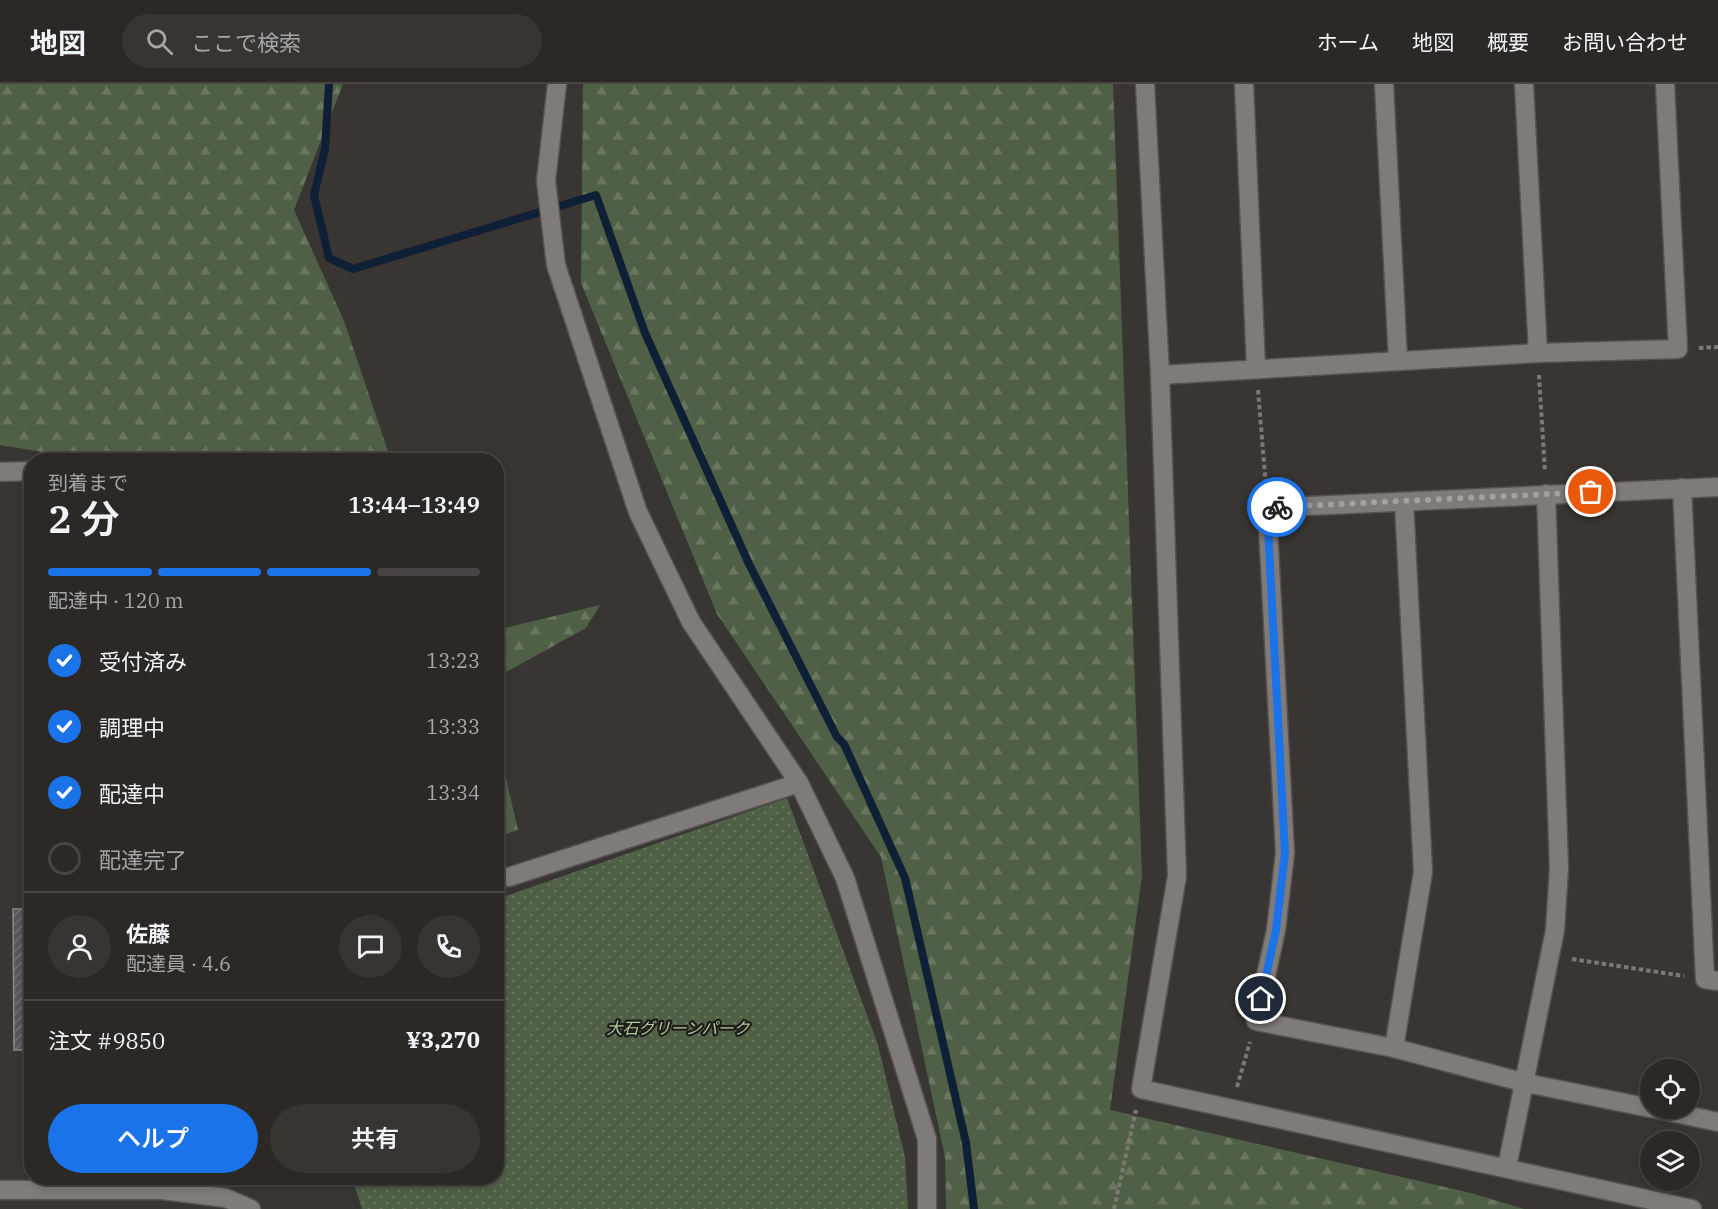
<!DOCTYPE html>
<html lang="ja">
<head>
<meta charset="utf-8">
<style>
	:root { --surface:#2b2826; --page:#373432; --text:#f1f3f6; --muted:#a6a6a7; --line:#474443; --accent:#1a73e8 }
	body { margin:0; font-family:"IBM Plex Serif","Noto Sans JP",serif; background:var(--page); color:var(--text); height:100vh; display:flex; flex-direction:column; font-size:22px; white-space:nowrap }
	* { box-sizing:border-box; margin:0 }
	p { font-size:20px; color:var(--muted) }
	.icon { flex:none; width:33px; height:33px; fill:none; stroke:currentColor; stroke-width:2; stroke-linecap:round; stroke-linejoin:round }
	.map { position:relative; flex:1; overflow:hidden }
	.panel { position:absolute; left:24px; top:369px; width:480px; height:732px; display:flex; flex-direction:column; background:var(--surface); border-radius:24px; box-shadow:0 3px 9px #0003,0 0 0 2px var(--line) }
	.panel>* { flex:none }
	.tools { position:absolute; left:1640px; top:975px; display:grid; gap:12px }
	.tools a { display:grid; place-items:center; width:60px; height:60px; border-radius:50%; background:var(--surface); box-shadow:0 3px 9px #0003,0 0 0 2px var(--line); font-size:30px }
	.pin { position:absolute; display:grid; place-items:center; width:51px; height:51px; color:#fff; margin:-26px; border:3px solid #fff; border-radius:50%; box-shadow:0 2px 6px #0007 }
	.courier { position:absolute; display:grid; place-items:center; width:60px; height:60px; margin:-30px; border:4px solid #1a73e8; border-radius:50%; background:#fff; color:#222; box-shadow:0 2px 8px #0007 }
	.overview em { font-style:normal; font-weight:600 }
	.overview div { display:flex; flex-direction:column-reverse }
	.overview { display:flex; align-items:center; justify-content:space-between; height:102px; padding:0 24px }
	h1 { font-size:39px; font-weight:600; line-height:45px }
	.bar { display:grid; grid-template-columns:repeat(4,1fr); gap:9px 6px; align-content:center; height:72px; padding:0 24px }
	.bar i { height:8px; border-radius:4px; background:var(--line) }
	.bar .on { background:var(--accent) }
	.bar p { grid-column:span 4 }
	.line { display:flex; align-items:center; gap:15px; padding:0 24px; border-top:2px solid var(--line) }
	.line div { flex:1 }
	.round { display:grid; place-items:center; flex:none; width:63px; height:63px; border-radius:32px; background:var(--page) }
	ol { padding:0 24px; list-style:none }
	li { display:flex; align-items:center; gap:18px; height:66px }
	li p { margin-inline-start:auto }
	li .icon { padding:6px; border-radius:50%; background:var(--accent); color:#fff; stroke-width:4 }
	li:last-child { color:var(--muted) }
	li i { width:33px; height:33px; border:3px solid var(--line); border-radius:50% }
	.primary-button { display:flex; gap:12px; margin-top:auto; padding:12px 24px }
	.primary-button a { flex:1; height:69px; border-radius:36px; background:var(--accent); color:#fff; font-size:24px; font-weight:600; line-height:69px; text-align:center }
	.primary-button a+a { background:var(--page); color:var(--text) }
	header { display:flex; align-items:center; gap:36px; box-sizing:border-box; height:84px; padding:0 30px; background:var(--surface); border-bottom:2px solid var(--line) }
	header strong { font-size:28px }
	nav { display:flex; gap:33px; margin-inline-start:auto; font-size:21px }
	.search { width:420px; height:54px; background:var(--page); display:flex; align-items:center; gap:15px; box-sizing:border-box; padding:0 21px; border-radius:33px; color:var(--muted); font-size:22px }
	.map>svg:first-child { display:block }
	.forest { fill:url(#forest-firs) }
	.park { fill:url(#park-dots) }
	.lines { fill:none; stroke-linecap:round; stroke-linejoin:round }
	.stream { stroke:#0f1f35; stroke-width:8 }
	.building { fill:url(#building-hatch); stroke:#8b878c; stroke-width:1.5 }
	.minor-casing { stroke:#565250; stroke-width:21 }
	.path { stroke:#7b7875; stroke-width:4; stroke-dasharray:4.5 3; stroke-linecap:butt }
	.minor { stroke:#807b78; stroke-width:18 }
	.done { stroke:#a4a19f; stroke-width:6; stroke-dasharray:0 10.8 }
	.route { stroke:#1a73e8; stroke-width:8 }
	.labels { text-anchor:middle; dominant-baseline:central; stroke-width:4.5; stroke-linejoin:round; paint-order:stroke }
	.park-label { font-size:16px; font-style:italic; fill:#accc99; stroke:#1f1d1c }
</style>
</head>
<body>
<header>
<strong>地図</strong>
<div class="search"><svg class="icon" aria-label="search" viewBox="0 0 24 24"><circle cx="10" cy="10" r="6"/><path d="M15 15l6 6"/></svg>ここで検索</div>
<nav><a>ホーム</a><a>地図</a><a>概要</a><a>お問い合わせ</a></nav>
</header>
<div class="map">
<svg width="1718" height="1125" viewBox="0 0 1718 1125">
	<defs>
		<pattern id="forest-firs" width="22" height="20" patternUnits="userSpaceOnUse" patternTransform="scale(1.5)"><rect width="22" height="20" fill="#506046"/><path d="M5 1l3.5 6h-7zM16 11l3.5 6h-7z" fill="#697660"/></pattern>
		<pattern id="park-dots" width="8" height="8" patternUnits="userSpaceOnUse" patternTransform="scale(1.5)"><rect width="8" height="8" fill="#506046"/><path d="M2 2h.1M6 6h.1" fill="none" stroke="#697660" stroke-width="1.8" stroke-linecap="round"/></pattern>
		<pattern id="building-hatch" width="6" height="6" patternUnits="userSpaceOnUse" patternTransform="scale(1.5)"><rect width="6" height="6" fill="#5b585c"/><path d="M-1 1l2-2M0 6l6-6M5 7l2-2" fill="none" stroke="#726f73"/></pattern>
	</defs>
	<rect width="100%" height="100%" fill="#393532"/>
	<g class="forest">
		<path d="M0 0H343L294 126 344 237 391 376H91L0 361Z"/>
		<path d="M583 0H1113L1142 792 1110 1026 1471 1109 1524 1125H946L945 1073 881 773 717 530 581 199Z"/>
		<path d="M600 521 586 544 497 593V546Z"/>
		<path d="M497 655 518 746 497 753H496Z"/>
	</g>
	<path class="park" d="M787 714 878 961 905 1073 908 1125H362L352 1094H496L497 815Z"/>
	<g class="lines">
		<path class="stream" d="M329 0 325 65 314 111 329 174 353 185 596 111 645 249 749 480 837 653 844 660 905 794 966 1059 974 1125"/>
	</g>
	<path class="building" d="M13 825H32V966H14Z"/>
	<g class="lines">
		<defs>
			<g id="minor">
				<path d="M557 0 546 97 556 181 638 428 691 538 799 699 845 794 927 1055V1125"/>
				<path d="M1145 0 1160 291 1177 792 1141 1005 1692 1125"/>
				<path d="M1244 0 1256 284"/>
				<path d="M1384 0 1398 277"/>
				<path d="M1538 269 1678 265 1665 0"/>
				<path d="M1160 291 1538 269 1524 0"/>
				<path d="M0 388 32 387"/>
				<path d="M1682 404 1705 895 1718 897"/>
				<path d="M496 793H509L799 699"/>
				<path d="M1394 964 1423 788 1404 418"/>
				<path d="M1650 1024 1526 999 1394 964 1256 937 1276 846 1285 769 1267 424 1718 403"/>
				<path d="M1652 1024 1718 1038"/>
				<path d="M1507 1083 1555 846 1559 784 1546 410"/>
				<path d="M0 1106H162L226 1114 251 1125"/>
			</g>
		</defs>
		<use href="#minor" class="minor-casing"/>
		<g class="path">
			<path d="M1699 264 1718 263"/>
			<path d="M1539 291 1545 388"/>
			<path d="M1258 306 1266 403"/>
			<path d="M1572 875 1684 892"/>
			<path d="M1237 1003 1250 958"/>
			<path d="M1114 1125 1136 1026"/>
		</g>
		<use href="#minor" class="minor"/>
	</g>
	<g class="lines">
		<path class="done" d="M1277 423 1591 408"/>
		<path class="route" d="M1261 915 1276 846 1285 769 1267 424 1277 423"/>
	</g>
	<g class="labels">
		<g class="park-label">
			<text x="678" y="944">大石グリーンパーク</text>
		</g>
	</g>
</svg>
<div class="tools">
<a><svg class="icon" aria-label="locate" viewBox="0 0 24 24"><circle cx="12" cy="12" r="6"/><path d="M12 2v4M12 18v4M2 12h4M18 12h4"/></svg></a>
<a><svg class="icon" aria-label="layers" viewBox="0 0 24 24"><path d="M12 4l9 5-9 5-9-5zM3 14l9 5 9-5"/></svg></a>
</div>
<div class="pin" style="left:1591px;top:408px;background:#ea580c"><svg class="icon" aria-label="bag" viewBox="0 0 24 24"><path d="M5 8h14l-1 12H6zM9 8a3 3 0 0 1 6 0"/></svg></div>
<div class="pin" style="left:1261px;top:915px;background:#1f2937"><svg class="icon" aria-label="home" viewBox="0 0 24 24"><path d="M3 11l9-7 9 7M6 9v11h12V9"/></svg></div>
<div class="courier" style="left:1277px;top:423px"><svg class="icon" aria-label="bike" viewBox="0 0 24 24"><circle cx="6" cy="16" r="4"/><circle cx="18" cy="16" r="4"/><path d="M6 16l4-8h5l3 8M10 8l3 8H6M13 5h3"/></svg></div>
<section class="panel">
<div class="overview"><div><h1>2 分</h1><p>到着まで</p></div><em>13:44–13:49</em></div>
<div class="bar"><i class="on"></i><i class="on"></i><i class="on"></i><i></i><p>配達中 · 120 m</p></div>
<ol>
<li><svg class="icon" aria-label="check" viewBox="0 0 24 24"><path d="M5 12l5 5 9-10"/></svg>受付済み<p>13:23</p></li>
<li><svg class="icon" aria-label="check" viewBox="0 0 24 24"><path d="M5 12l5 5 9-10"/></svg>調理中<p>13:33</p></li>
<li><svg class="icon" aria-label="check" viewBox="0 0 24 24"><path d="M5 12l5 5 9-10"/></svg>配達中<p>13:34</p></li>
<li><i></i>配達完了</li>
</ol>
<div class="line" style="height:108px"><a class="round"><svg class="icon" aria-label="person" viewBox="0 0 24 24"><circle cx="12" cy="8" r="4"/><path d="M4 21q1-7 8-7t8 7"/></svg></a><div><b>佐藤</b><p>配達員 · 4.6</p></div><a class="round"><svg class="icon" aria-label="chat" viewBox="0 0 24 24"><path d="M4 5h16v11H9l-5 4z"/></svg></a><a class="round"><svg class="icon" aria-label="phone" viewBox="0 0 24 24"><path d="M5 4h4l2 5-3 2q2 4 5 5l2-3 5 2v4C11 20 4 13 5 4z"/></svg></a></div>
<div class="line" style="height:78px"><div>注文 #9850</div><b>¥3,270</b></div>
<div class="primary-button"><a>ヘルプ</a><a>共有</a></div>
</section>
</div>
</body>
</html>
